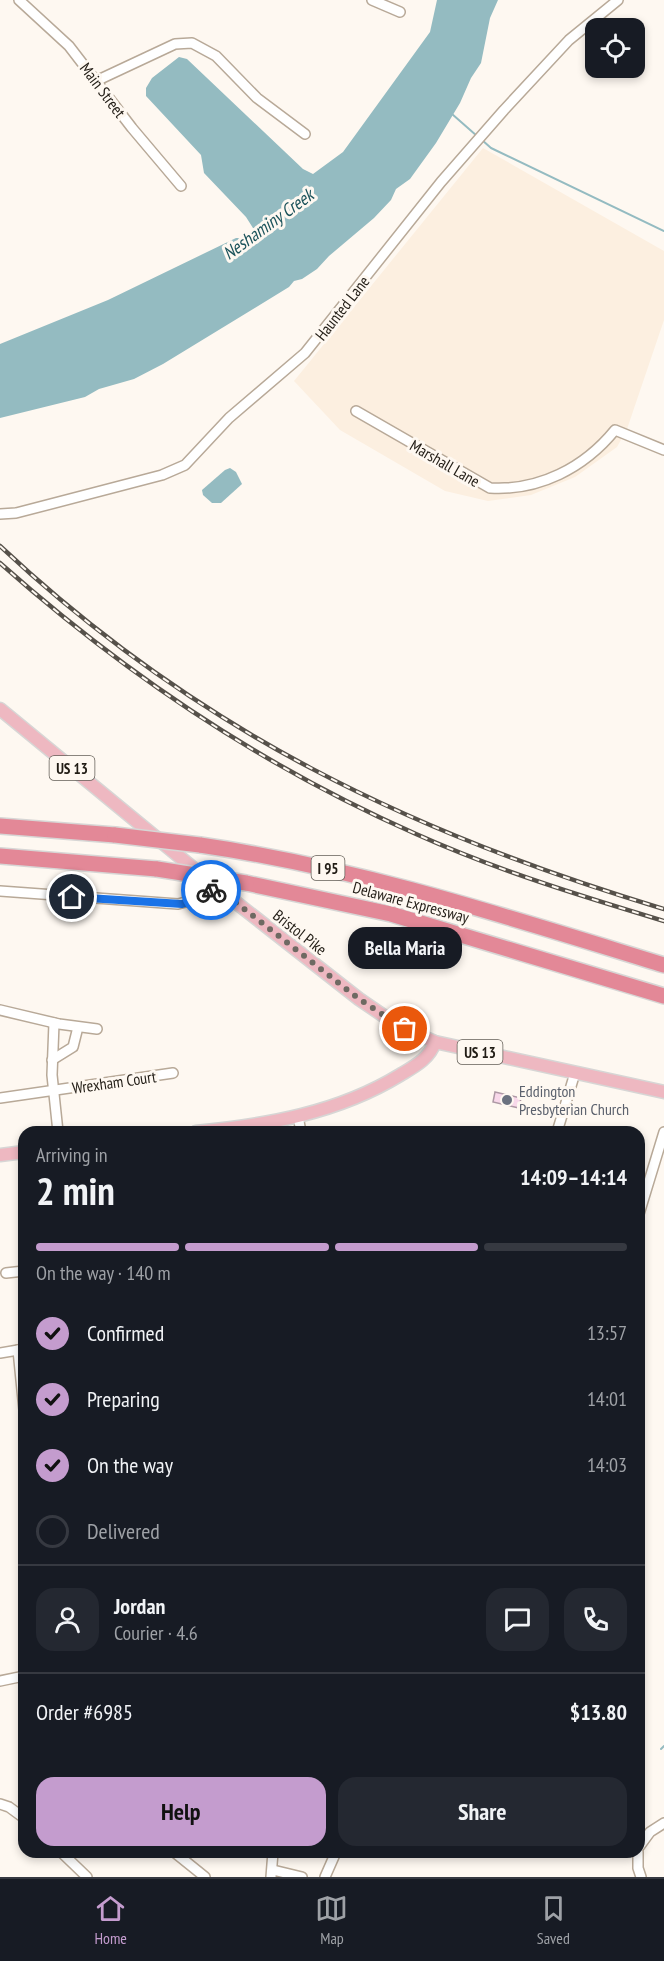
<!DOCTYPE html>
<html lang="en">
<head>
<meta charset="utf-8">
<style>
	:root { --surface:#171b24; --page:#242831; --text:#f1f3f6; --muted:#9ea1a6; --line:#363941; --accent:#c49cce }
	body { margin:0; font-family:"PT Sans Narrow",sans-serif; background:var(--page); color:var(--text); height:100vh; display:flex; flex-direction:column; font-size:22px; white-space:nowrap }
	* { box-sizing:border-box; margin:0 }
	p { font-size:20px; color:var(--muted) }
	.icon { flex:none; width:33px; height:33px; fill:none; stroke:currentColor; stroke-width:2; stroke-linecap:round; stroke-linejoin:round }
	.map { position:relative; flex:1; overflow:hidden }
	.sheet { position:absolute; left:18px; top:1126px; width:627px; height:732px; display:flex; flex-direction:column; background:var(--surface); border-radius:18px; box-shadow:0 3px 9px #0003 }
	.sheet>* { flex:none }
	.controls { position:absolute; left:585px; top:18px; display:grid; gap:12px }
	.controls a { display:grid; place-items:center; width:60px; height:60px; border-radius:12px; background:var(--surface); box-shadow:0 3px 9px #0003; font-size:30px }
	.pin { position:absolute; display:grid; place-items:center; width:51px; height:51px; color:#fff; margin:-26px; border:3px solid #fff; border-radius:50%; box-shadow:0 2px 6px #0007 }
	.courier { position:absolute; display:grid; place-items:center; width:60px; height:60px; margin:-30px; border:4px solid #1a73e8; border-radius:50%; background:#fff; color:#222; box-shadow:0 2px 8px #0007 }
	.bubble { position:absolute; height:42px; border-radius:18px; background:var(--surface); box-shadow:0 3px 9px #0003; font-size:20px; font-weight:700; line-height:42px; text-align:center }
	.summary em { font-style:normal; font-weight:700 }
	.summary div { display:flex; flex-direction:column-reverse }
	.summary { display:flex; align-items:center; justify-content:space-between; height:102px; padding:0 18px }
	h1 { font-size:39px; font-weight:700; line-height:45px }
	.bar { display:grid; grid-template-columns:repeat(4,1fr); gap:9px 6px; align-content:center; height:72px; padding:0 18px }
	.bar i { height:8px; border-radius:4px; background:var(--line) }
	.bar .active { background:var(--accent) }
	.bar p { grid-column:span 4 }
	.line { display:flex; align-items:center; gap:15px; padding:0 18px; border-top:2px solid var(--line) }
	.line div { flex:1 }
	.round { display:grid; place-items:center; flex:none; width:63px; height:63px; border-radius:18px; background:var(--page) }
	ol { padding:0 18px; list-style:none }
	li { display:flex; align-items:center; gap:18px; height:66px }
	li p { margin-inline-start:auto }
	li .icon { padding:6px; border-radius:50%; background:var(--accent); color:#111; stroke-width:4 }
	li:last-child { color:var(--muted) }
	li i { width:33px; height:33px; border:3px solid var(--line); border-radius:50% }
	.primary-button { display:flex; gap:12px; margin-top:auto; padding:12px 18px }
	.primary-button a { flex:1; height:69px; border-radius:18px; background:var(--accent); color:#111; font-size:24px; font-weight:700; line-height:69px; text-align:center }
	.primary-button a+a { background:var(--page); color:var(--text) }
	.dock { display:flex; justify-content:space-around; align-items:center; height:84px; border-top:2px solid var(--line); background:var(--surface); font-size:16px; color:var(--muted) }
	.dock a { display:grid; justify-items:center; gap:3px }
	.dock .active { color:var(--accent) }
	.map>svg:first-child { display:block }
	.built { fill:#fcefe0 }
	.water { fill:#94bbc1 }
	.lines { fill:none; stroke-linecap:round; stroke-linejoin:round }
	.stream { stroke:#94bbc1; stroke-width:2 }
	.building { fill:#f8d8ea; stroke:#ae99a5; stroke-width:1.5 }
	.minor-casing { stroke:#b8a998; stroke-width:12 }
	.major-casing { stroke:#d7d6d5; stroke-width:15 }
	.highway-casing { stroke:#d7d6d5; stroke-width:18 }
	.minor { stroke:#fff; stroke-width:9 }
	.major { stroke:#eeb8c1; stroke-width:12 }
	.highway { stroke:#e38897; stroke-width:15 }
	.rail-casing { stroke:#56514a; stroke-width:4.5 }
	.rail { stroke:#fef8f1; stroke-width:2; stroke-dasharray:7; stroke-linecap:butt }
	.highway-bridge-casing { stroke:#d7d6d5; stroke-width:18; stroke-linecap:butt }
	.highway-bridge { stroke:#e38897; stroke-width:15 }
	.done { stroke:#6e6962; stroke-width:6; stroke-dasharray:0 10.8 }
	.route { stroke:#1a73e8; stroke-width:8 }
	.worship-dot { fill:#6b7280; stroke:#fef8f1; stroke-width:2 }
	.labels { text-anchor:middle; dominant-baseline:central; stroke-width:6; stroke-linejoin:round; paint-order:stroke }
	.shield { fill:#fef8f1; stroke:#635e57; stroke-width:1.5 }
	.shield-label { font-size:15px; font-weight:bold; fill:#211c15 }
	.street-label { font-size:16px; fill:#211c15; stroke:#fef8f1 }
	.worship-label { font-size:16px; fill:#5b616d; stroke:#fef8f1; text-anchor:start }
	.water-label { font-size:18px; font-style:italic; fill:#1a525a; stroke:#fef8f1 }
</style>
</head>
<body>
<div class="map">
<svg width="664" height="1877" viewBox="0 0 664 1877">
	<rect width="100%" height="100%" fill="#fef8f1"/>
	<path class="built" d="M483 148 664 251V320L627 429 617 447 575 477 531 495 488 501 445 491 340 430 294 381Z"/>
	<g class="water">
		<path d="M437 0H498L490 18 481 63 471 78 460 103 436 143 410 179 396 189 391 200 374 218 329 256 317 269 302 279 294 281 289 287 163 364 134 379 99 389 85 397 0 418V344L108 300 236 238H247L253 234V228L246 217 204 173 201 155 146 96V88L152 78 179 57 187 59 303 169 313 174 343 152 430 32Z"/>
		<path d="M230 468 236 472 242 484 221 503H212L203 495 202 490 225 470Z"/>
	</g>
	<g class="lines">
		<g class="stream">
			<path d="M452 114 477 136"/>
			<path d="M482 140 491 148 664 231"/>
			<path d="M661 1749 664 1746"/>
		</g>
	</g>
	<path class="building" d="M495 1092 521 1098 519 1108 493 1102Z"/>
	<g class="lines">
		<defs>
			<g id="minor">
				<path d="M19 0 69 46 132 128 181 186"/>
				<path d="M372 0 400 12"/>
				<path d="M96 81 175 44 192 43 216 56 257 98 305 134"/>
				<path d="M356 411 490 488C539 491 584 468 615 430L664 450"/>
				<path d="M0 514 16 513 162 475 185 465 229 418 305 353 441 182 504 110 569 40 618 0"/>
				<path d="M0 891 178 904 197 899 215 886"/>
				<path d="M0 1010 59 1024 97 1029"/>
				<path d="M54 1023 52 1075 58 1132"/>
				<path d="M52 1060 73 1047 78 1027"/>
				<path d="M0 1098 173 1073"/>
				<path d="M298 1116 301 1132"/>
				<path d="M557 1132 575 1073"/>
				<path d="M639 1214 664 1132"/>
				<path d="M6 1273 24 1271"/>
				<path d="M18 1350 24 1410"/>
				<path d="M0 1353 24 1349"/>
				<path d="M0 1681 24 1676"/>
				<path d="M0 1804 9 1807 24 1818"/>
				<path d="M639 1847 650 1832 664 1823"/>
				<path d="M61 1852 87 1877"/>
				<path d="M174 1852 205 1877"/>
				<path d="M638 1852V1868L641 1877"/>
				<path d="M273 1870 302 1877"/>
				<path d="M271 1877 273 1852"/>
				<path d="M325 1877 336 1852"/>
			</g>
			<g id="major">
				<path d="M0 709 215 886 359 999 397 1025 435 1042 664 1092"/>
				<path d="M196 1132C267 1125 338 1113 400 1075 415 1066 429 1059 435 1042"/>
				<path d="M0 1155 24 1152"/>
			</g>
			<g id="highway">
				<path d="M0 826 115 835"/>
				<path d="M200 845C359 868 511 918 664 965"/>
				<path d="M0 856 157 869"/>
				<path d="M246 883 391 914 664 996"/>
			</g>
		</defs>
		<use href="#minor" class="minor-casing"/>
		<use href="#major" class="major-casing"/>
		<use href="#highway" class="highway-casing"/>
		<use href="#minor" class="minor"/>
		<use href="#major" class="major"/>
		<use href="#highway" class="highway"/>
		<defs>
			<g id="rail">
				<path d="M0 546C195 729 410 833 664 909"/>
				<path d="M0 563C126 675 262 766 416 834 496 870 581 896 664 921"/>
			</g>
		</defs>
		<use href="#rail" class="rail-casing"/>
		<use href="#rail" class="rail"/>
		<defs>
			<g id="highway-bridge">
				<path d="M115 835 200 845"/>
				<path d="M157 869 246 883"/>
			</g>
		</defs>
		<use href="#highway-bridge" class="highway-bridge-casing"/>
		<use href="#highway-bridge" class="highway-bridge"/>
	</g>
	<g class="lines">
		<path class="done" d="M211 890 215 886 359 999 405 1029"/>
		<path class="route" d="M72 897 182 904 197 899 211 890"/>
	</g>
	<circle class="worship-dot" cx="507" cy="1100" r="6"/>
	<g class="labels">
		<g class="shield">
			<rect x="49.5" y="756" width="45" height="24" rx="4.5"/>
			<rect x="311.5" y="856" width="33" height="24" rx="4.5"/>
			<rect x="457.5" y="1040" width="45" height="24" rx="4.5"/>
		</g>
		<g class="shield-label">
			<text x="72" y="768">US 13</text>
			<text x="328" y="868">I 95</text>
			<text x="480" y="1052">US 13</text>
		</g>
		<g class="street-label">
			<text transform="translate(103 90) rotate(53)">Main Street</text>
			<text transform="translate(342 308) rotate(-52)">Haunted Lane</text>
			<text transform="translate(445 463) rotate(30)">Marshall Lane</text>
			<text transform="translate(411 902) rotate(15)">Delaware Expressway</text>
			<text transform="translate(300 932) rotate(38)">Bristol Pike</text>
			<text transform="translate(114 1082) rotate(-8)">Wrexham Court</text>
		</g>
		<g class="worship-label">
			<text x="519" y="1091">Eddington<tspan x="519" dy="18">Presbyterian Church</tspan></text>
		</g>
		<g class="water-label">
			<text transform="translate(268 224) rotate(-36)">Neshaminy Creek</text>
		</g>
	</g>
</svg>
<div class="controls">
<a><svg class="icon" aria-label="locate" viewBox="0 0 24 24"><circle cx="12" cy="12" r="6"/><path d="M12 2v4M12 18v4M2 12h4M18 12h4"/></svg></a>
</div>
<div class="pin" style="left:405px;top:1029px;background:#ea580c"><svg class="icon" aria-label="bag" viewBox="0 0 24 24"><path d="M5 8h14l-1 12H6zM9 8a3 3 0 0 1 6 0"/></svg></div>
<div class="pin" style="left:72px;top:897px;background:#1f2937"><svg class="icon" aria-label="home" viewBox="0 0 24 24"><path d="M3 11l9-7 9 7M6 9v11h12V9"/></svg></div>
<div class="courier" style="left:211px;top:890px"><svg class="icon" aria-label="bike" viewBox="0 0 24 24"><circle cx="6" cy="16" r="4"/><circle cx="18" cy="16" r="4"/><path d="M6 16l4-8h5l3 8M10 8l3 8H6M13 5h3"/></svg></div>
<div class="bubble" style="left:348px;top:927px;width:114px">Bella Maria</div>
<section class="sheet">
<div class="summary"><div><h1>2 min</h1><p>Arriving in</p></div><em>14:09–14:14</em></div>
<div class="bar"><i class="active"></i><i class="active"></i><i class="active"></i><i></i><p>On the way · 140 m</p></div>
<ol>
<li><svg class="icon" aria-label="check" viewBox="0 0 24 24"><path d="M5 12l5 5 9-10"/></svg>Confirmed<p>13:57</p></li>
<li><svg class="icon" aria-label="check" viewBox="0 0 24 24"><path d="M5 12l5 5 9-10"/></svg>Preparing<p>14:01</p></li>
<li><svg class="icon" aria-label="check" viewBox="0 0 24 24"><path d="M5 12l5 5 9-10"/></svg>On the way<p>14:03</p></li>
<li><i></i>Delivered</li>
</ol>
<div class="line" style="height:108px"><a class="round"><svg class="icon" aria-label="person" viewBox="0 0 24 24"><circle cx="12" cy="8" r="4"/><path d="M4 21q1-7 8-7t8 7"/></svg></a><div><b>Jordan</b><p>Courier · 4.6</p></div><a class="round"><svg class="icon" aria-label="chat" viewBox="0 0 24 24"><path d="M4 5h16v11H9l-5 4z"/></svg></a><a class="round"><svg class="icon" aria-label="phone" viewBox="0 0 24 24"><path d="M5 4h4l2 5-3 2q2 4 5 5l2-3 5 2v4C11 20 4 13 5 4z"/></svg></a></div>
<div class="line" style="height:78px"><div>Order #6985</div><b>$13.80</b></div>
<div class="primary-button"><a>Help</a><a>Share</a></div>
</section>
</div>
<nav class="dock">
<a class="active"><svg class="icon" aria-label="home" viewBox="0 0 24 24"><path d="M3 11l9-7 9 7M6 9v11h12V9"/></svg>Home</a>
<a><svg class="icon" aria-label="map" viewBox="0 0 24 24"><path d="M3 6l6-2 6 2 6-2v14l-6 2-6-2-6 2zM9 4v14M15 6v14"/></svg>Map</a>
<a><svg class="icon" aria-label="saved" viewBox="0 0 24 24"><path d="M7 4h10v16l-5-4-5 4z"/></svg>Saved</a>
</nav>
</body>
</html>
